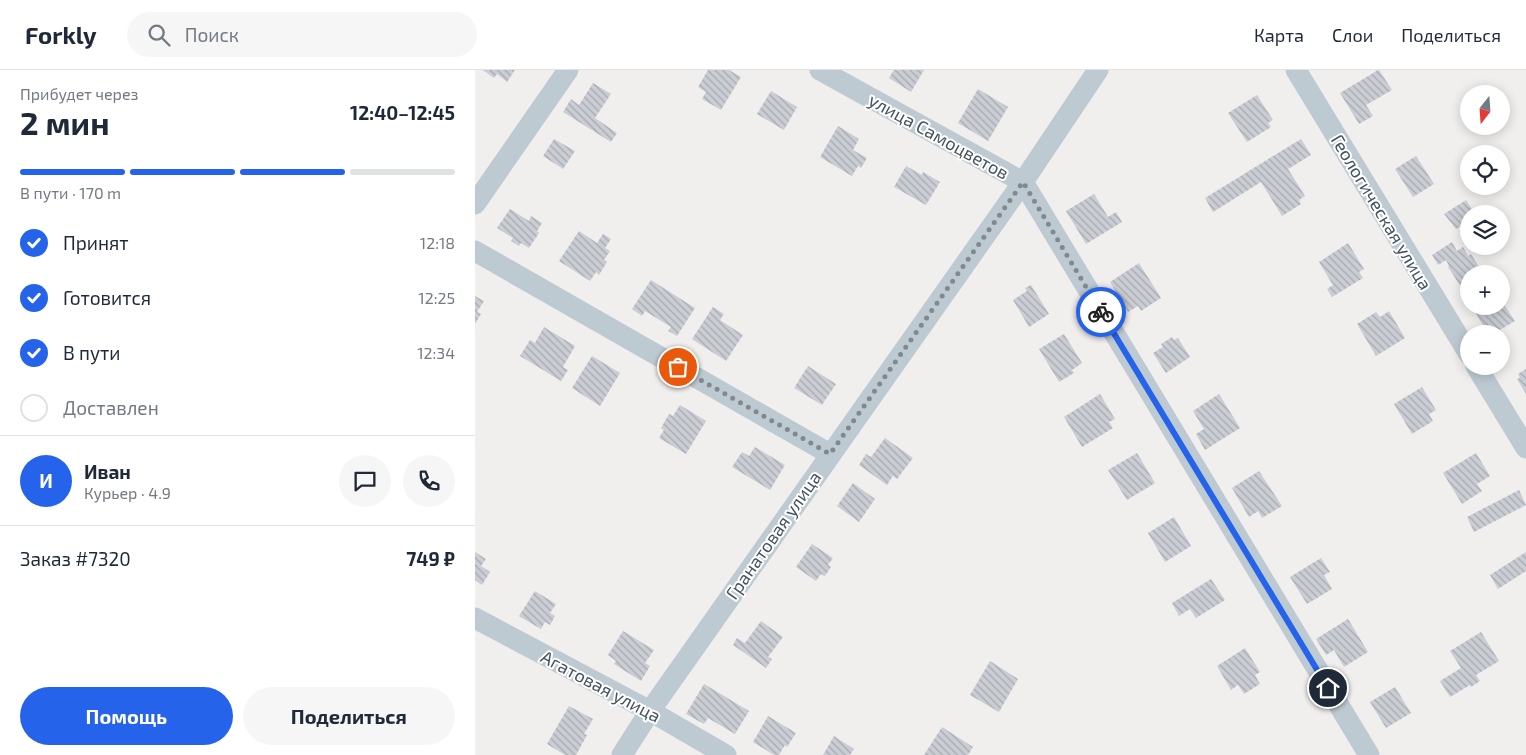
<!DOCTYPE html>
<html lang="ru">
<head>
<meta charset="utf-8">
<style>
	:root { --surface:#fff; --page:#f6f6f7; --text:#1f2937; --muted:#747a83; --line:#e0e1e3; --accent:#2563eb }
	body { margin:0; font-family:"Exo 2",sans-serif; background:var(--page); color:var(--text); height:100vh; display:flex; flex-direction:column; font-size:19px; white-space:nowrap }
	* { box-sizing:border-box; margin:0 }
	p { font-size:16px; color:var(--muted) }
	.icon { flex:none; width:28px; height:28px; fill:none; stroke:currentColor; stroke-width:2; stroke-linecap:round; stroke-linejoin:round }
	.map { position:relative; flex:1; overflow:hidden }
	.details { display:flex; flex-direction:column; background:var(--surface); width:475px }
	.details>* { flex:none }
	.needle { width:32px; rotate:197deg }
	.controls { position:absolute; left:985px; top:15px; display:grid; gap:10px }
	.controls a { display:grid; place-items:center; width:50px; height:50px; border-radius:50%; background:var(--surface); box-shadow:0 2px 12px #0003; font-size:25px }
	.pin { position:absolute; display:grid; place-items:center; width:42px; height:42px; color:#fff; margin:-21px; border:2px solid #fff; border-radius:50%; box-shadow:0 1px 5px #0007 }
	.courier { position:absolute; display:grid; place-items:center; width:50px; height:50px; margin:-25px; border:4px solid #2563eb; border-radius:50%; background:#fff; color:#222; box-shadow:0 1px 6px #0007 }
	.headline em { font-style:normal; font-weight:700 }
	.headline div { display:flex; flex-direction:column-reverse }
	.headline { display:flex; align-items:center; justify-content:space-between; height:85px; padding:0 20px }
	h1 { font-size:32px; font-weight:700; line-height:38px }
	.bar { display:grid; grid-template-columns:repeat(4,1fr); gap:8px 5px; align-content:center; height:60px; padding:0 20px }
	.bar i { height:6px; border-radius:4px; background:var(--line) }
	.bar .active { background:var(--accent) }
	.bar p { grid-column:span 4 }
	.line { display:flex; align-items:center; gap:12px; padding:0 20px; border-top:1px solid var(--line) }
	.line div { flex:1 }
	.round { display:grid; place-items:center; flex:none; width:52px; height:52px; border-radius:26px; background:var(--page) }
	ol { padding:0 20px; list-style:none }
	li { display:flex; align-items:center; gap:15px; height:55px }
	li p { margin-inline-start:auto }
	li .icon { padding:5px; border-radius:50%; background:var(--accent); color:#fff; stroke-width:4 }
	li:last-child { color:var(--muted) }
	li i { width:28px; height:28px; border:2px solid var(--line); border-radius:50% }
	.button { display:flex; gap:10px; margin-top:auto; padding:10px 20px }
	.button a { flex:1; height:58px; border-radius:30px; background:var(--accent); color:#fff; font-size:20px; font-weight:700; line-height:58px; text-align:center }
	.button a+a { background:var(--page); color:var(--text) }
	header { display:flex; align-items:center; gap:30px; box-sizing:border-box; height:70px; padding:0 25px; background:var(--surface); border-bottom:1px solid var(--line) }
	header strong { font-size:24px }
	nav { display:flex; gap:28px; margin-inline-start:auto; font-size:18px }
	.search { width:350px; height:45px; background:var(--page); display:flex; align-items:center; gap:12px; box-sizing:border-box; padding:0 18px; border-radius:28px; color:var(--muted); font-size:19px }
	main { display:flex; flex:1; min-height:0 }
	.map>svg:first-child { display:block }
	.building { fill:url(#building-back-hatch) }
	.lines { fill:none; stroke-linecap:round; stroke-linejoin:round }
	.minor { stroke:#becad2; stroke-width:21 }
	.done { stroke:#818990; stroke-width:5; stroke-dasharray:0 9 }
	.route { stroke:#2563eb; stroke-width:6 }
	.labels { text-anchor:middle; dominant-baseline:central; stroke-width:4; stroke-linejoin:round; paint-order:stroke }
	.street-label { font-size:18px; fill:#45535e; stroke:#fff }
</style>
</head>
<body>
<header>
<strong>Forkly</strong>
<div class="search"><svg class="icon" aria-label="search" viewBox="0 0 24 24"><circle cx="10" cy="10" r="6"/><path d="M15 15l6 6"/></svg>Поиск</div>
<nav><a>Карта</a><a>Слои</a><a>Поделиться</a></nav>
</header>
<main>
<section class="details">
<div class="headline"><div><h1>2 мин</h1><p>Прибудет через</p></div><em>12:40–12:45</em></div>
<div class="bar"><i class="active"></i><i class="active"></i><i class="active"></i><i></i><p>В пути · 170 m</p></div>
<ol>
<li><svg class="icon" aria-label="check" viewBox="0 0 24 24"><path d="M5 12l5 5 9-10"/></svg>Принят<p>12:18</p></li>
<li><svg class="icon" aria-label="check" viewBox="0 0 24 24"><path d="M5 12l5 5 9-10"/></svg>Готовится<p>12:25</p></li>
<li><svg class="icon" aria-label="check" viewBox="0 0 24 24"><path d="M5 12l5 5 9-10"/></svg>В пути<p>12:34</p></li>
<li><i></i>Доставлен</li>
</ol>
<div class="line" style="height:90px"><b class="round" style="background:var(--accent);color:#fff">И</b><div><b>Иван</b><p>Курьер · 4.9</p></div><a class="round"><svg class="icon" aria-label="chat" viewBox="0 0 24 24"><path d="M4 5h16v11H9l-5 4z"/></svg></a><a class="round"><svg class="icon" aria-label="phone" viewBox="0 0 24 24"><path d="M5 4h4l2 5-3 2q2 4 5 5l2-3 5 2v4C11 20 4 13 5 4z"/></svg></a></div>
<div class="line" style="height:65px"><div>Заказ #7320</div><b>749 ₽</b></div>
<div class="button"><a>Помощь</a><a>Поделиться</a></div>
</section>
<div class="map">
<svg width="1051" height="685" viewBox="0 0 1051 685">
	<defs>
		<pattern id="building-back-hatch" width="6" height="6" patternUnits="userSpaceOnUse" patternTransform="scale(1.25)"><rect width="6" height="6" fill="#caced4"/><path d="M-1 5l2 2M0 0l6 6M5-1l2 2" fill="none" stroke="#a6aaaf"/></pattern>
	</defs>
	<rect width="100%" height="100%" fill="#f1eeee"/>
	<g class="building">
		<path d="M8 0H40L32 12 22 4 19 8Z"/>
		<path d="M233 0H254L266 7 246 40 227 29 231 22 223 17Z"/>
		<path d="M419 0H449L436 22 414 8Z"/>
		<path d="M903 0H904L917 20 891 35 898 46 884 54 865 23Z"/>
		<path d="M118 13 136 24 120 48 142 63 136 72 88 42 96 29 104 35Z"/>
		<path d="M503 19 533 37 513 71 483 53Z"/>
		<path d="M296 21 322 37 309 60 282 44Z"/>
		<path d="M782 25 798 50 793 53 796 57 772 72 753 43Z"/>
		<path d="M363 56 384 69 378 80 392 88 386 98 383 96 377 106 345 87Z"/>
		<path d="M79 69 100 81 88 99 68 86Z"/>
		<path d="M826 69 836 85 813 99 830 126 824 130 826 134 807 146 786 112 738 142 730 128Z"/>
		<path d="M941 86 959 114 938 127 920 99Z"/>
		<path d="M431 96 447 105 448 102 465 112 451 135 419 117Z"/>
		<path d="M619 124 633 147 641 142 647 152 611 174 591 141Z"/>
		<path d="M991 130 1000 144H994V151L981 159 969 144Z"/>
		<path d="M35 139 54 151 56 146 67 153 62 161 64 163 54 178 46 173 44 176 36 171 38 168 22 158Z"/>
		<path d="M104 161 122 173 128 164 136 169 130 178 135 181 129 190 132 192 124 205 121 202 115 211 84 191Z"/>
		<path d="M977 172 982 181 988 177 993 186 996 184 1008 203 994 204V212L986 217 973 197 974 196 971 190 963 195 957 185Z"/>
		<path d="M873 173 889 199 884 202 888 208 857 227 852 219 858 215 844 192Z"/>
		<path d="M664 193 686 228 666 241 663 236 653 242 635 212Z"/>
		<path d="M176 210 220 238 202 266 193 261 196 257 170 241 167 246 157 239Z"/>
		<path d="M556 215 574 244 554 257 538 230 552 221 550 218Z"/>
		<path d="M0 226 9 231 2 242 6 244 0 254Z"/>
		<path d="M1026 230 1040 251 1023 261 1024 264H1013L1000 242 1009 236H1026Z"/>
		<path d="M238 237 249 244 245 250 268 265 251 291 217 269Z"/>
		<path d="M914 241 930 268 901 286 882 254 901 242 905 247Z"/>
		<path d="M69 257 100 276 88 297 93 300 86 311 45 286 55 270 60 273Z"/>
		<path d="M589 264 607 293 597 300 599 303 584 312 564 279Z"/>
		<path d="M697 267 699 270 703 268 715 287 691 303 678 283 688 277 686 274Z"/>
		<path d="M117 286 145 303 125 336 97 318Z"/>
		<path d="M333 296 361 314 347 335 319 318Z"/>
		<path d="M1051 299V324L1042 309 1045 308 1043 304Z"/>
		<path d="M947 317 961 340 954 344 958 351 937 364 919 334Z"/>
		<path d="M625 324 640 349 634 352 638 358 607 377 589 347Z"/>
		<path d="M744 324 765 358 730 380 721 364 729 359 718 341Z"/>
		<path d="M205 335 231 351 211 384 184 368 189 360 186 358 194 344 198 346Z"/>
		<path d="M410 368 438 388 422 409 418 406 412 415 384 395 391 384 396 387Z"/>
		<path d="M280 377 310 395 295 420 257 397 267 382 274 386Z"/>
		<path d="M662 383 680 413 652 430 633 400Z"/>
		<path d="M1001 383 1015 406 1002 414 1007 421 987 434 968 403Z"/>
		<path d="M784 401 807 436 787 448 783 441 774 447 757 418Z"/>
		<path d="M378 413 400 429 384 452 362 436Z"/>
		<path d="M1044 420 1051 435 999 462 992 447Z"/>
		<path d="M699 447 716 476 690 492 673 463Z"/>
		<path d="M337 474 358 488 353 495 356 497 350 506 346 504 341 511 321 497Z"/>
		<path d="M0 482 11 489 6 496 15 502 7 515 0 510Z"/>
		<path d="M1051 482V501L1023 519 1015 505Z"/>
		<path d="M846 488 855 502 849 505 857 519 832 534 815 507Z"/>
		<path d="M736 509 750 530 721 548 715 539 704 546 697 533Z"/>
		<path d="M60 521 81 534 75 543 80 546 75 555 70 552 66 559 44 546Z"/>
		<path d="M873 549 893 582 869 597 859 580 851 585 841 569Z"/>
		<path d="M286 551 308 567 293 587 297 589 291 598 258 575 262 568 270 573Z"/>
		<path d="M148 561 179 580 170 593 175 596 166 611 139 594 141 591 133 585Z"/>
		<path d="M1006 562 1024 591 1001 605 1005 611 996 617 995 615 975 627 965 611 986 598 975 581Z"/>
		<path d="M770 578 785 602 780 605 785 614 769 624 763 615 756 620 742 596Z"/>
		<path d="M515 591 543 609 524 642 495 625Z"/>
		<path d="M229 614 274 641 260 664 233 648 229 654 211 644Z"/>
		<path d="M920 617 936 643 911 658 895 632Z"/>
		<path d="M94 636 118 649 109 664 112 665 101 685H90L72 674Z"/>
		<path d="M293 646 321 663 312 677 310 675 304 685H299L278 672Z"/>
		<path d="M467 657 498 677 493 685H449Z"/>
		<path d="M359 666 379 679 375 685H348Z"/>
	</g>
	<g class="lines">
		<g class="minor">
			<path d="M345 0 548 112 894 685"/>
			<path d="M821 0 994 284"/>
			<path d="M0 134 93 0"/>
			<path d="M0 181 355 384"/>
			<path d="M1001 296 1051 378"/>
			<path d="M0 548 175 641 251 685"/>
			<path d="M147 685 175 641 548 112 623 0"/>
		</g>
	</g>
	<g class="lines">
		<path class="done" d="M203 297 355 384 548 112 626 242"/>
		<path class="route" d="M626 242 853 618"/>
	</g>
	<g class="labels">
		<g class="street-label">
			<text transform="translate(464 66) rotate(29)">улица Самоцветов</text>
			<text transform="translate(907 142) rotate(59)">Геологическая улица</text>
			<text transform="translate(298 465) rotate(-55)">Гранатовая улица</text>
			<text transform="translate(126 616) rotate(28)">Агатовая улица</text>
		</g>
	</g>
</svg>
<div class="controls">
<a><svg class="needle" viewBox="-14 -14 28 28"><path d="M0-13l5 13h-10z" fill="#e53935"/><path d="M0 13l5-13h-10z" fill="#747a83"/></svg></a>
<a><svg class="icon" aria-label="locate" viewBox="0 0 24 24"><circle cx="12" cy="12" r="6"/><path d="M12 2v4M12 18v4M2 12h4M18 12h4"/></svg></a>
<a><svg class="icon" aria-label="layers" viewBox="0 0 24 24"><path d="M12 4l9 5-9 5-9-5zM3 14l9 5 9-5"/></svg></a>
<a>+</a>
<a>−</a>
</div>
<div class="pin" style="left:203px;top:297px;background:#ea580c"><svg class="icon" aria-label="bag" viewBox="0 0 24 24"><path d="M5 8h14l-1 12H6zM9 8a3 3 0 0 1 6 0"/></svg></div>
<div class="pin" style="left:853px;top:618px;background:#1f2937"><svg class="icon" aria-label="home" viewBox="0 0 24 24"><path d="M3 11l9-7 9 7M6 9v11h12V9"/></svg></div>
<div class="courier" style="left:626px;top:242px"><svg class="icon" aria-label="bike" viewBox="0 0 24 24"><circle cx="6" cy="16" r="4"/><circle cx="18" cy="16" r="4"/><path d="M6 16l4-8h5l3 8M10 8l3 8H6M13 5h3"/></svg></div>
</div>
</main>
</body>
</html>
